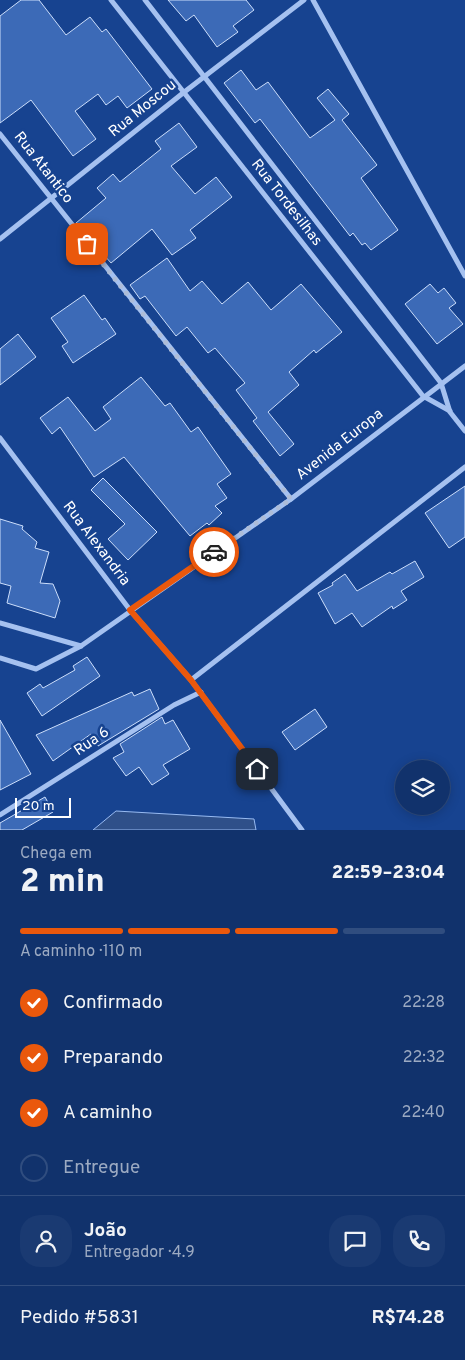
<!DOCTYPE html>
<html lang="pt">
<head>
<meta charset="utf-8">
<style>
	:root { --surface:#11326c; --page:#1a3a72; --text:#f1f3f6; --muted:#9caac2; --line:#304d7f; --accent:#ea580c }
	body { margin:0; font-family:Overpass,sans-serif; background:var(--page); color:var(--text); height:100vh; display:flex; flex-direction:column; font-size:19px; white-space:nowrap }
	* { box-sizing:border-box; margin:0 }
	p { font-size:16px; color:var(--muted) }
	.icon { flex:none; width:28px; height:28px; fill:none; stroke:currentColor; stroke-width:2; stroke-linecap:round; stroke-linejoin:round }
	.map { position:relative; height:830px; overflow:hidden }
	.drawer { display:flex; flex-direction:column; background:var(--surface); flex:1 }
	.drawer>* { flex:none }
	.buttons { position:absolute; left:395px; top:760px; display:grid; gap:10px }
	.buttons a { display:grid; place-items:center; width:55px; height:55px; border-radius:50%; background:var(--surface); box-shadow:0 2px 12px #0003,0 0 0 1px var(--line); font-size:25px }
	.scale { position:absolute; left:15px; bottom:12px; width:56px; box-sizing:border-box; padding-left:5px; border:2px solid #fff; border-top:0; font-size:14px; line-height:18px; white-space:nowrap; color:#fff; -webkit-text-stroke:4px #174390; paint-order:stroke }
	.pin { position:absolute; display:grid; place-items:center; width:42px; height:42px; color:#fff; margin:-21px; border-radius:10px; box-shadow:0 2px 8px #0006 }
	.courier { position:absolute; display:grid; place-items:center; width:50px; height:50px; margin:-25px; border:4px solid #ea580c; border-radius:50%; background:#fff; color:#222; box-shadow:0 1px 6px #0007 }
	.summary em { font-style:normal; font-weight:800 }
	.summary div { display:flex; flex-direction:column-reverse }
	.summary { display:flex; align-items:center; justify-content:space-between; height:85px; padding:0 20px }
	h1 { font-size:32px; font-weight:800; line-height:38px }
	.bar { display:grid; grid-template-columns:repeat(4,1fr); gap:8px 5px; align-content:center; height:60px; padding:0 20px }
	.bar i { height:6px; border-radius:4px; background:var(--line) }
	.bar .on { background:var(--accent) }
	.bar p { grid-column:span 4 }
	.line { display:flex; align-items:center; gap:12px; padding:0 20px; border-top:1px solid var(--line) }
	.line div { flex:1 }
	.round { display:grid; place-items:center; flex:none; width:52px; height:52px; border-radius:20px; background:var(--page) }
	ol { padding:0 20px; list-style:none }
	li { display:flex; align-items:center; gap:15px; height:55px }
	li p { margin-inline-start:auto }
	li .icon { padding:5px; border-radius:50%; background:var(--accent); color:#fff; stroke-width:4 }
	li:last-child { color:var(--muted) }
	li i { width:28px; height:28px; border:2px solid var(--line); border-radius:50% }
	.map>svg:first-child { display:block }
	.water { fill:#2f5089; stroke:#98bbf2 }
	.building { fill:#3c6ab7; stroke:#ccdefb }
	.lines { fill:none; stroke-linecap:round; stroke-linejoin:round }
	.street { stroke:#a5c1f0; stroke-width:5 }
	.done { stroke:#aebdd8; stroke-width:5; stroke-dasharray:0 9 }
	.route { stroke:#ea580c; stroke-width:6 }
	.labels { text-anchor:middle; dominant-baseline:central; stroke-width:5; stroke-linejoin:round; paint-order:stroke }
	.street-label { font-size:15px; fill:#fff; stroke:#174390 }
</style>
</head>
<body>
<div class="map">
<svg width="465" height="830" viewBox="0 0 465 830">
	<rect width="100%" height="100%" fill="#174390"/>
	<path class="water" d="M116 811 254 819 256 830H93Z"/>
	<g class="building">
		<path d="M21 0H39L66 35 90 17 102 32 106 29 152 89 127 108 118 96 106 105 98 94 75 111 96 139 73 156 31 100 0 123V16Z"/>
		<path d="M168 0H246L254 10 233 26 238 32 217 47 194 15 186 21Z"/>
		<path d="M241 70 256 90 268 82 310 138 335 120 317 98 328 89 349 114 342 120 377 165 361 178 398 230 371 250 365 243 362 245 353 233 350 236 260 119 255 123 224 83Z"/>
		<path d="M179 123 197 147 171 166 195 194 216 177 232 197 190 230 196 238 172 255 152 229 111 263 76 223 106 198 97 188 113 174 120 182 161 149 155 141Z"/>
		<path d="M167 258 190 291 202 281 222 304 248 282 271 310 301 284 342 332 316 353 314 350 289 372 299 385 268 412 294 444 280 456 253 421 257 418 236 390 245 383 215 348 208 353 187 327 176 336 145 296 140 299 130 285Z"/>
		<path d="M430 284 438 293 444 288 456 303 449 308 463 324 437 344 405 304Z"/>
		<path d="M84 295 102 320 105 318 116 334 73 363 62 346 68 342 51 318Z"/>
		<path d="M18 334 36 357 0 385V349Z"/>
		<path d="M141 377 165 406 170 403 191 432 198 427 231 474 217 484 227 498 215 506 222 513 209 525 207 523 190 536 124 457 94 477 60 427 52 434 40 418 68 397 95 431 111 419 103 407Z"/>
		<path d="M103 478 157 532 128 560 108 539 125 524 91 490Z"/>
		<path d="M465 486V537L449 548 425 513Z"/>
		<path d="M0 519 23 526 22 529 37 542 35 548 49 552 40 583 53 584 60 601 55 618 7 603 11 586 0 583Z"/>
		<path d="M415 561 424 577 401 591 407 600 393 609 392 606 362 627 352 613 335 624 318 593 333 585 332 583 345 574 357 591 390 572 392 574Z"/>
		<path d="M87 657 100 676 42 716 27 693 40 684 43 688 75 670 73 666Z"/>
		<path d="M150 689 159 709 98 746 91 734 53 761 36 735 132 692 134 696Z"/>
		<path d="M315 709 327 727 295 750 282 732Z"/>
		<path d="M162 717 165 724 173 720 190 749 163 765 169 774 152 785 139 767 126 776 113 758 124 752 120 744Z"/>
		<path d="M0 720 31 774 0 790Z"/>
		<path d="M45 797 53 812 22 830H0V823Z"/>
	</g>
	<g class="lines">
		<g class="street">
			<path d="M111 0 423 396 450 411"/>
			<path d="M145 0 441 383 450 412 465 431"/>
			<path d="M313 0 465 276"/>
			<path d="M0 134 291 499"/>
			<path d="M0 239 183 93 304 0"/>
			<path d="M0 438 130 610 191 680 302 830"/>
			<path d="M0 623 81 646"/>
			<path d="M0 658 36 669 81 646 291 499 465 366"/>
			<path d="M191 680 465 467"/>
			<path d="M0 815 174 705 201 692"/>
		</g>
	</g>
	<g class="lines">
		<path class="done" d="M87 244 291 499 214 552"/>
		<path class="route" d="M214 552 130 610 191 680 257 769"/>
	</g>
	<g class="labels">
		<g class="street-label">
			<text transform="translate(143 109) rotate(-39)">Rua Moscou</text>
			<text transform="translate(43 168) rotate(52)">Rua Atantico</text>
			<text transform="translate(286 203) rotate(52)">Rua Tordesilhas</text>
			<text transform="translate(340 445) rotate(-38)">Avenida Europa</text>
			<text transform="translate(96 544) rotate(53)">Rua Alexandria</text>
			<text transform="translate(92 742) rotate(-34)">Rua 6</text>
		</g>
	</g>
</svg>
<div class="buttons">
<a><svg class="icon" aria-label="layers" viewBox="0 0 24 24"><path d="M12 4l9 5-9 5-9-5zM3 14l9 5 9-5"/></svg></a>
</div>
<div class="scale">20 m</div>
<div class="pin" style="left:87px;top:244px;background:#ea580c"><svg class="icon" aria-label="bag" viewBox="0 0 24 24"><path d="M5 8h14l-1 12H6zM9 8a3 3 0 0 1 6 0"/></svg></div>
<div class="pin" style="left:257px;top:769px;background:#1f2937"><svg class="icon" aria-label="home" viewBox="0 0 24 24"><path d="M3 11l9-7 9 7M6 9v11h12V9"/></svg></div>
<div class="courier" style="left:214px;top:552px"><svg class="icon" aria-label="car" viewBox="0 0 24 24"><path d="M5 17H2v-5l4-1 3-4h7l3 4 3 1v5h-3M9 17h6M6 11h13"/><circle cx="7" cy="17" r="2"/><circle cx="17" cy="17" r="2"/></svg></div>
</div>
<section class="drawer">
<div class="summary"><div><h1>2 min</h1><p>Chega em</p></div><em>22:59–23:04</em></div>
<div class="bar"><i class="on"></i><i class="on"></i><i class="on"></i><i></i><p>A caminho · 110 m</p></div>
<ol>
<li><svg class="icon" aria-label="check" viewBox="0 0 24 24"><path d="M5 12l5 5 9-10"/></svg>Confirmado<p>22:28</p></li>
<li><svg class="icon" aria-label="check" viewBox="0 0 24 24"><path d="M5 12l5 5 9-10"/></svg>Preparando<p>22:32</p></li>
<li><svg class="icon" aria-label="check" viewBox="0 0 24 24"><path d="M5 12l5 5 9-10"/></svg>A caminho<p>22:40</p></li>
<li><i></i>Entregue</li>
</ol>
<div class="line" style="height:90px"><a class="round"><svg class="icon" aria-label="person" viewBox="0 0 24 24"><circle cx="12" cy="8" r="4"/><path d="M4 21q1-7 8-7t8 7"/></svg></a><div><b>João</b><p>Entregador · 4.9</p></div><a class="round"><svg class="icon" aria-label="chat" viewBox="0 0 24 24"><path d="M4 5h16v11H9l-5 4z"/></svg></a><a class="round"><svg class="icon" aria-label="phone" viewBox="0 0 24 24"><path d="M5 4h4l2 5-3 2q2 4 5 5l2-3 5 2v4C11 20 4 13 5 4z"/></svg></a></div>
<div class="line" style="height:65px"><div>Pedido #5831</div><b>R$74.28</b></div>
</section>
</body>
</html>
